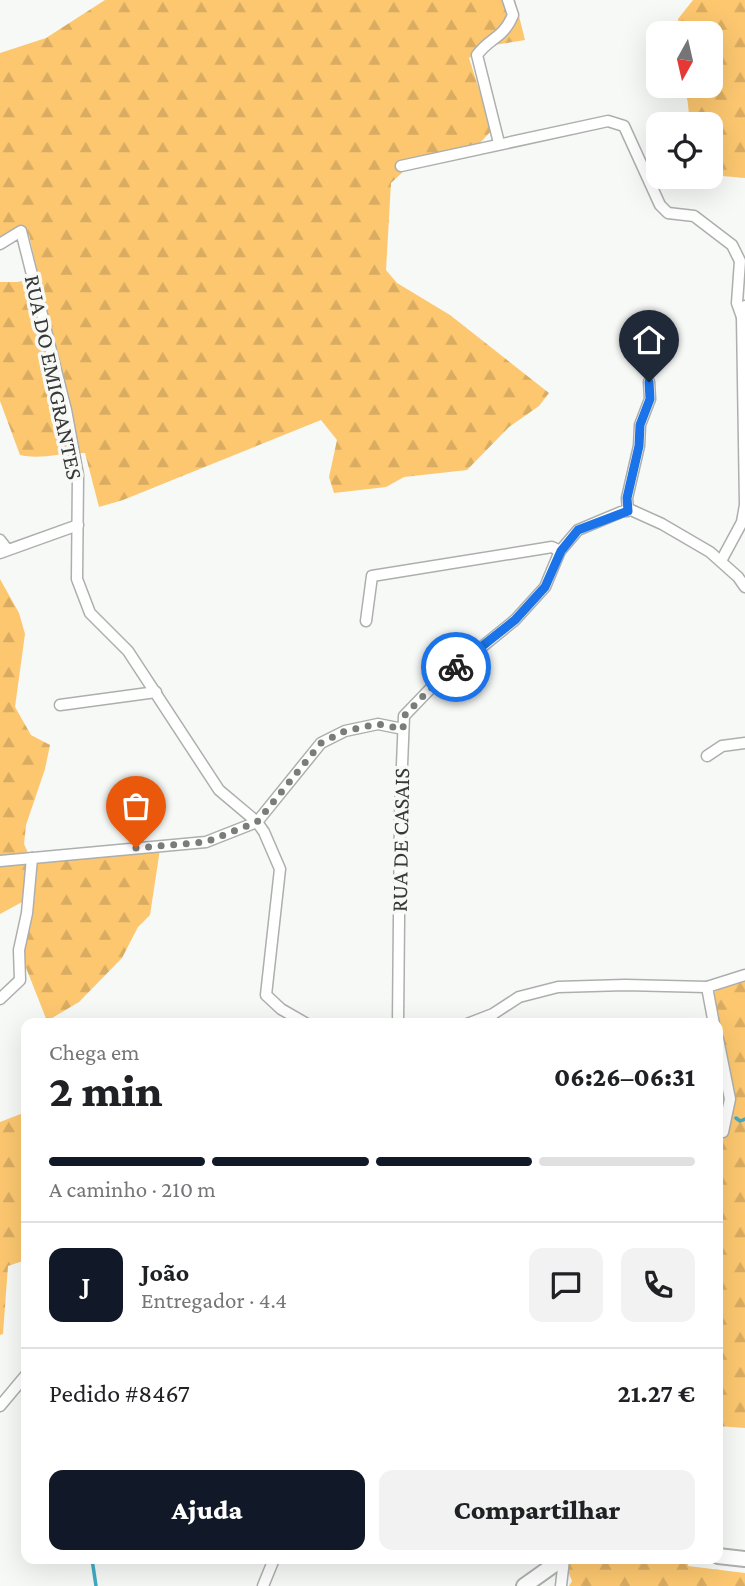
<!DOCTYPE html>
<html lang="pt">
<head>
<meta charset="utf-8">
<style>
	:root { --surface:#fff; --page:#f2f2f2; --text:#202124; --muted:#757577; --line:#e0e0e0; --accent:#111827 }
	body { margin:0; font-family:"Crimson Pro",serif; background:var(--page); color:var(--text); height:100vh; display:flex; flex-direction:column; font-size:26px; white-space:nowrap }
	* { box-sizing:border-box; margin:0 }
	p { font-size:23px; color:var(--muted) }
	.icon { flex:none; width:38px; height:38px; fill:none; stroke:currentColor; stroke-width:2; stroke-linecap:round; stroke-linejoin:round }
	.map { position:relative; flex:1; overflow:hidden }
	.panel { position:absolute; left:21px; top:1018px; width:702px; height:546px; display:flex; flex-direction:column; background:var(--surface); border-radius:14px; box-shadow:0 7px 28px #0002 }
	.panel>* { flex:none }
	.needle { width:46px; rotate:188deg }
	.buttons { position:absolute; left:646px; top:21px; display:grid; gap:14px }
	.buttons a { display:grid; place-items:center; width:77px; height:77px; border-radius:14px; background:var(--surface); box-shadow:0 7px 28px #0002; font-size:35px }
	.pin { position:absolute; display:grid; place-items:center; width:60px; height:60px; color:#fff; margin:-72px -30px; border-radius:50% 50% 50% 0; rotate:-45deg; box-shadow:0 0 7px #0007 }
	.pin .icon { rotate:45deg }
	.courier { position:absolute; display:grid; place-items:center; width:70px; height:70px; margin:-35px; border:5px solid #1a73e8; border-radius:50%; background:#fff; color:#222; box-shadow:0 2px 9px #0007 }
	.summary em { font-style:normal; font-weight:800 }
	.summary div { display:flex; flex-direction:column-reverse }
	.summary { display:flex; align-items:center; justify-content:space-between; height:119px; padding:0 28px }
	h1 { font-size:46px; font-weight:800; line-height:52px }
	.bar { display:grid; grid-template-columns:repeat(4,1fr); gap:10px 7px; align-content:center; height:84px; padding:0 28px }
	.bar i { height:9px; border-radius:5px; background:var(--line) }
	.bar .on { background:var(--accent) }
	.bar p { grid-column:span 4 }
	.line { display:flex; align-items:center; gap:18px; padding:0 28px; border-top:2px solid var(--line) }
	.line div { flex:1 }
	.round { display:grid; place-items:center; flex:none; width:74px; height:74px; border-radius:14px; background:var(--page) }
	.button { display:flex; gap:14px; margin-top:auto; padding:14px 28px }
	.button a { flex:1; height:80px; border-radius:14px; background:var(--accent); color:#fff; font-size:28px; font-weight:800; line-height:80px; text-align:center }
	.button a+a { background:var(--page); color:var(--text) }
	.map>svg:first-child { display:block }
	.forest { fill:url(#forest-firs) }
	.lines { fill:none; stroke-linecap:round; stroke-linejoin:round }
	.stream { stroke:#41abc3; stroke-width:3.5 }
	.street-casing { stroke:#adafad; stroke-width:13 }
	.secondary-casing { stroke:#adafad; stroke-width:18 }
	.street { stroke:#fff; stroke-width:10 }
	.secondary { stroke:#fff; stroke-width:14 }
	.done { stroke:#7a7c7a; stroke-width:7; stroke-dasharray:0 12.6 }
	.route { stroke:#1a73e8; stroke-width:9 }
	.labels { text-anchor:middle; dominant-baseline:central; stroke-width:7; stroke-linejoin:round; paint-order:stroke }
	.street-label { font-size:23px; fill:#373837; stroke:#f7f9f7 }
</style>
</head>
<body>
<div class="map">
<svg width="745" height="1586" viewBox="0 0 745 1586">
	<defs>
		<pattern id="forest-firs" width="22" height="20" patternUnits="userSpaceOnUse" patternTransform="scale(1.75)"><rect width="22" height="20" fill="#fcc76f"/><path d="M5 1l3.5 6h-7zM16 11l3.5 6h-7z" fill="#d9ac61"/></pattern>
	</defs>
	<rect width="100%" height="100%" fill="#f7f9f7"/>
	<g class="forest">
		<path d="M105 0H515L525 40 488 46 469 58 492 130 480 143 446 153 408 159 405 170 391 183 386 270 397 283 450 315 549 393 539 406 509 427 467 470 404 477 386 487 334 493 329 477 337 440 321 420 123 500 99 507 85 453C64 452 40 460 20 455L0 401V282H17L39 278 29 235 23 228 0 237V53L46 38Z"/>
		<path d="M693 0H745V178L711 175 710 124H690L686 86H710V33H679L678 19Z"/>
		<path d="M0 579 19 613 25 634 15 707 31 735 50 745 45 769 26 825 24 844 31 859 160 849 150 915 138 927 122 958 79 1002 47 1021 23 960 24 901 0 914Z"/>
		<path d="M745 974V1428L718 1426V1024H714V993L723 982Z"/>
		<path d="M26 1112V1260L8 1266 3 1334 0 1335V1122Z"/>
		<path d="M563 1559H689L688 1566 745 1573V1586H569L572 1581Z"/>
	</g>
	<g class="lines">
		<g class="stream">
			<path d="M736 1118 740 1121 745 1119"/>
			<path d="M92 1559 96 1586"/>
		</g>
		<defs>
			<g id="street">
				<path d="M499 143 477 55C490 37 503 39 513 15L508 0"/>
				<path d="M401 166 608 121 624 126 660 205 668 213 694 216 732 245 740 261 737 303 742 317"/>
				<path d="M0 244 21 231 66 410 78 475 77 579 90 613 128 651 219 790 257 822 264 832 280 869 266 995 281 1009 307 1024"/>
				<path d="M628 511 627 498 639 446 640 425 650 399 649 382"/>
				<path d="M0 540 7 549"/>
				<path d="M0 553 78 525"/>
				<path d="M721 561 742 522 745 505 742 317 745 306"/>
				<path d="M366 621 372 576 552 547 560 551"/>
				<path d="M60 705 156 692"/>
				<path d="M707 756 722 746 745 743"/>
				<path d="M0 861 206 842 257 822 321 743 345 731 378 724 403 729"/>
				<path d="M707 987 714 1024"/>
				<path d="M0 999 20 980 19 950 27 913 32 858"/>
				<path d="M398 1024 400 814 404 716 430 689 515 620 545 587 560 551 578 530 621 512 631 510 662 524 710 552 738 577 745 587"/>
				<path d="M467 1024 493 1014 519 997 558 987 625 985 707 987 745 975"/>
				<path d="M718 1039 730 1099 723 1132 718 1129"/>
				<path d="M0 1406 26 1375"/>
				<path d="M263 1586 274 1559"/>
				<path d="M561 1586 564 1559"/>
			</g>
			<g id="secondary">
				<path d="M718 1556 745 1559"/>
				<path d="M524 1586 562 1559"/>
			</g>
		</defs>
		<use href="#street" class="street-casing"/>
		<use href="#secondary" class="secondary-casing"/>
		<use href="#street" class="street"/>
		<use href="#secondary" class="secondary"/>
	</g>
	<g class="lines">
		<path class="done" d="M136 848 206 842 257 822 321 743 345 731 378 724 403 729 404 716 430 689 456 667"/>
		<path class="route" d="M456 667 515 620 545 587 561 551 578 530 628 511 627 498 639 446 640 425 650 399 649 382"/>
	</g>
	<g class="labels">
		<g class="street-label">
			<text transform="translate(54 377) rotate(78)">RUA DO EMIGRANTES</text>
			<text transform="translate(400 840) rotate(-89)">RUA DE CASAIS</text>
		</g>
	</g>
</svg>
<div class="buttons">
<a><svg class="needle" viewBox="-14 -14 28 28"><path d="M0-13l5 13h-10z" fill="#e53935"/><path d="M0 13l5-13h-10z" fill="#757577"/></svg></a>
<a><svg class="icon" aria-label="locate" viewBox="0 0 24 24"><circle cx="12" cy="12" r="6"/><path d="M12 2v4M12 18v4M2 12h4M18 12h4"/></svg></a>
</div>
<div class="pin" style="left:136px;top:848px;background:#ea580c"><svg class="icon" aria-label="bag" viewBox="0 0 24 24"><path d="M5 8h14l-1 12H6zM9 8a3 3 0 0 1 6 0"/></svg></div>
<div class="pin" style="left:649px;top:382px;background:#1f2937"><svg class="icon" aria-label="home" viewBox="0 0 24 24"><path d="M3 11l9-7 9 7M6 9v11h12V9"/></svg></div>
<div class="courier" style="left:456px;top:667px"><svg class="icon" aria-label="bike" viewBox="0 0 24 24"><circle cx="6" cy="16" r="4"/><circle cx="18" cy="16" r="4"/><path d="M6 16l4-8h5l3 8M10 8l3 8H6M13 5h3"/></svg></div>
<section class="panel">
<div class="summary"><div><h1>2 min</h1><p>Chega em</p></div><em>06:26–06:31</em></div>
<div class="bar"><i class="on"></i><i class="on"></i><i class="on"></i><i></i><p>A caminho · 210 m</p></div>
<div class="line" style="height:126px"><b class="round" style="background:var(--accent);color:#fff">J</b><div><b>João</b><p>Entregador · 4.4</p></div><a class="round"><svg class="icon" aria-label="chat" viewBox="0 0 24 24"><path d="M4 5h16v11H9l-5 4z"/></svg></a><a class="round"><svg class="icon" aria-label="phone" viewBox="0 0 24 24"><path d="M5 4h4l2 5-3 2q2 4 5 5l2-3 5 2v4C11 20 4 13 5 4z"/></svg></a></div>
<div class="line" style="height:91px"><div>Pedido #8467</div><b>21.27 €</b></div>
<div class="button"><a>Ajuda</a><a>Compartilhar</a></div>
</section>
</div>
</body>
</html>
